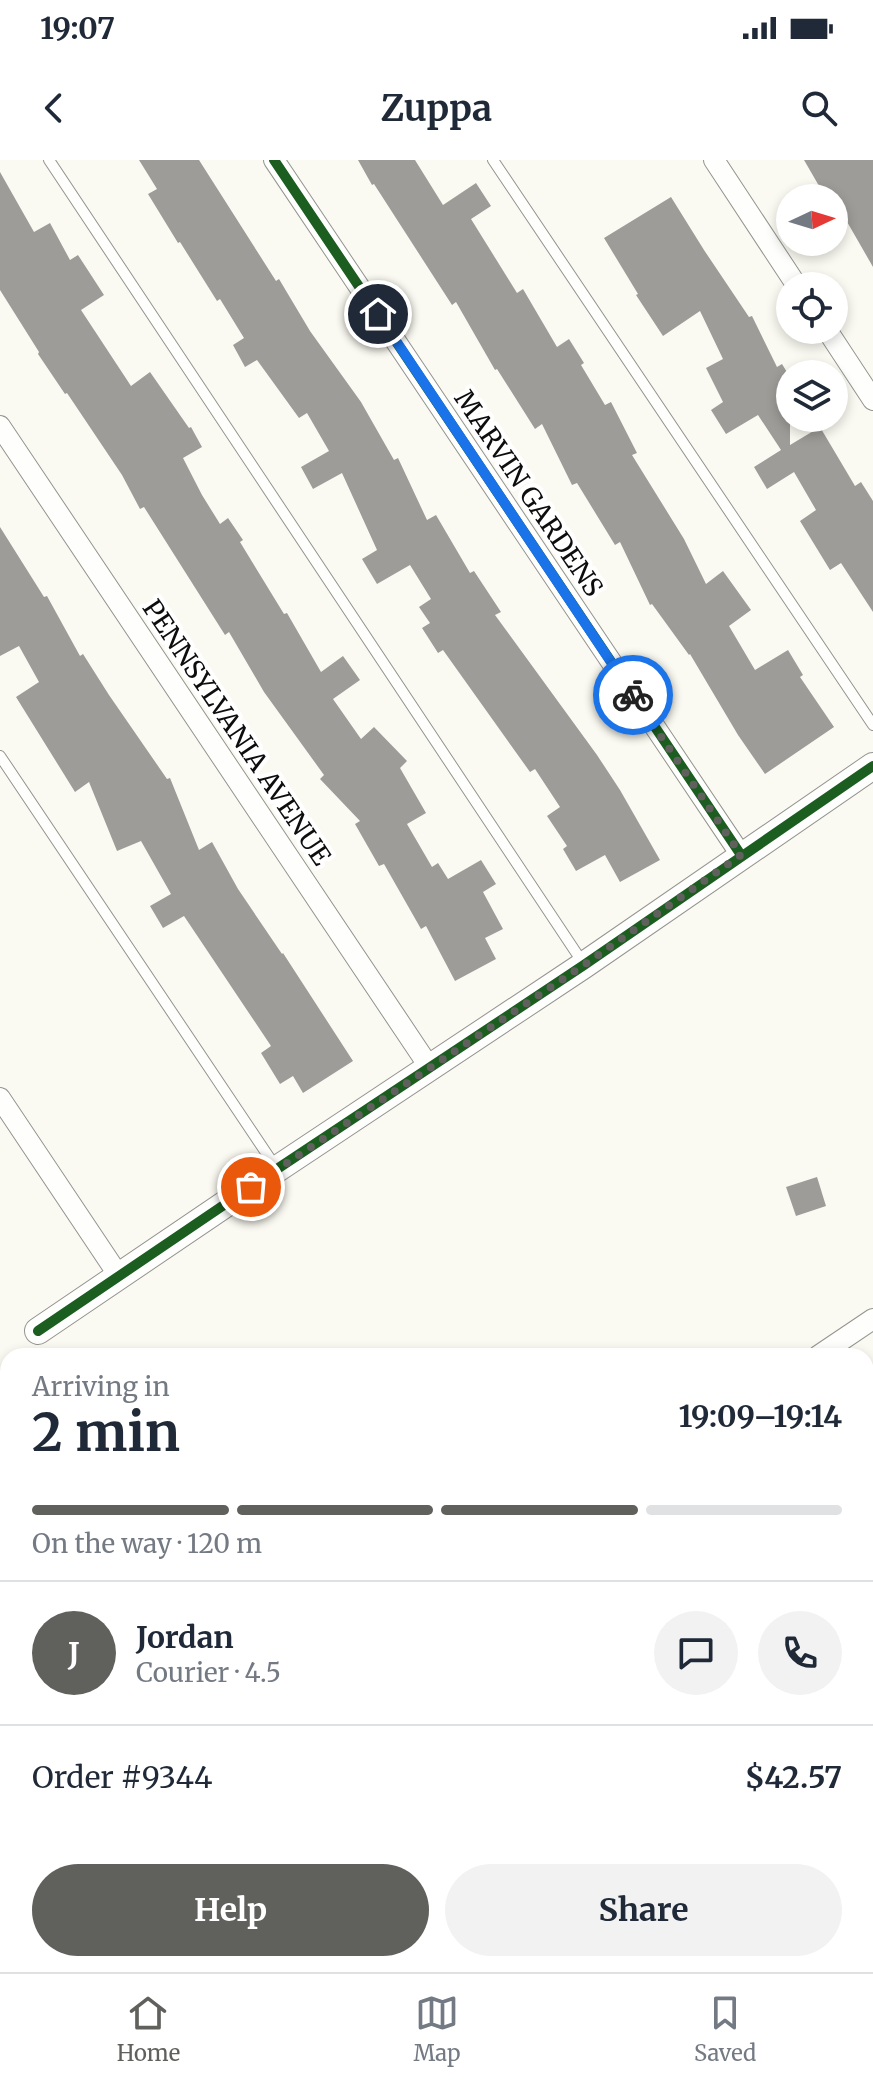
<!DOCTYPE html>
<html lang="en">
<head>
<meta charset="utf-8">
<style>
	:root { --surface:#fff; --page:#f2f2f3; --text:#1f2937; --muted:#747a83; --line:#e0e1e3; --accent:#60605d }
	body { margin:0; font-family:Merriweather,serif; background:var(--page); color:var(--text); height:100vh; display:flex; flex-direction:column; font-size:30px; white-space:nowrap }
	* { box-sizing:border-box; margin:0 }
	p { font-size:26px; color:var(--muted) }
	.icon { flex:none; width:44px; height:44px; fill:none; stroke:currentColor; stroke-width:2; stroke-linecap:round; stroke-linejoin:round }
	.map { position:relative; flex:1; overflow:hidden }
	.side { position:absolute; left:0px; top:1188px; width:874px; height:624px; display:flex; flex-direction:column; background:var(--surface); border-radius:24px 24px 0 0; box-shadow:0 4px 12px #0003 }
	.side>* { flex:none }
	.needle { width:52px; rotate:86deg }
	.buttons { position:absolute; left:776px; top:24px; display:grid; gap:16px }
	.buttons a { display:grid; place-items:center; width:72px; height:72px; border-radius:50%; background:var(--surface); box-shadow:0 4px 12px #0003; font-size:40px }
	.pin { position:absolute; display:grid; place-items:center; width:68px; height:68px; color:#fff; margin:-34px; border:4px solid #fff; border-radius:50%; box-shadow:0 2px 8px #0007 }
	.courier { position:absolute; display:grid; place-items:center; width:80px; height:80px; margin:-40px; border:6px solid #1a73e8; border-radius:50%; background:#fff; color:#222; box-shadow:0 2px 10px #0007 }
	.headline em { font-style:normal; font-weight:700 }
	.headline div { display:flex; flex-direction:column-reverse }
	.headline { display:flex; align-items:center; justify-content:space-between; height:136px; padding:0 32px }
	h1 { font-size:52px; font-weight:700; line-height:60px }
	.bar { display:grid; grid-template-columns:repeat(4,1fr); gap:12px 8px; align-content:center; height:96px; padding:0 32px }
	.bar i { height:10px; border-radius:6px; background:var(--line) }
	.bar .selected { background:var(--accent) }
	.bar p { grid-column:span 4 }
	.line { display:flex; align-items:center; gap:20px; padding:0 32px; border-top:2px solid var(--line) }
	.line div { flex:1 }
	.round { display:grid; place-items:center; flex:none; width:84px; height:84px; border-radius:42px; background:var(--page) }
	.button { display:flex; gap:16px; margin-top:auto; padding:16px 32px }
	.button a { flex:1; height:92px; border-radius:48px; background:var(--accent); color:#fff; font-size:32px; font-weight:700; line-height:92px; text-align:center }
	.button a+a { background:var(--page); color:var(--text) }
	.status { display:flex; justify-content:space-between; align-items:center; height:56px; padding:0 40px; background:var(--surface); direction:ltr }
	.status svg { height:22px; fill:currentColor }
	header { display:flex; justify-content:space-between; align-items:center; height:104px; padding:0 32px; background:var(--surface); font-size:36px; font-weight:700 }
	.dock { display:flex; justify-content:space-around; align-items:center; height:112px; border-top:2px solid var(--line); background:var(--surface); font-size:22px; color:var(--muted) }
	.dock a { display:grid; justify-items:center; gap:4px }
	.dock .selected { color:var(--accent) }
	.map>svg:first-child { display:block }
	.industrial { fill:url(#industrial-furrows) }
	.forest { fill:url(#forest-firs) }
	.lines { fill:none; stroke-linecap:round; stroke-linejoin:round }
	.river { stroke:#c5e3f8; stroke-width:46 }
	.building { fill:#9e9c98 }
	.service-casing { stroke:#949490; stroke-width:12 }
	.minor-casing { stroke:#949490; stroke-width:22 }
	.tertiary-casing { stroke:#949490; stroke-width:28 }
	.service { stroke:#fefefd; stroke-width:10 }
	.minor { stroke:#fefefd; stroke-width:20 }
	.tertiary { stroke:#fefefd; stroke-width:26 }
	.cycleway-casing { stroke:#fff; stroke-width:15 }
	.cycleway { stroke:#1b5e20; stroke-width:10 }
	.done { stroke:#60605d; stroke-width:8; stroke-dasharray:0 14.4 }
	.route { stroke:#1a73e8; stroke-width:10 }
	.labels { text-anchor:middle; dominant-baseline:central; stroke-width:8; stroke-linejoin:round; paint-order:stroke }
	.street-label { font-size:26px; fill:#0d0d0d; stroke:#fff }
</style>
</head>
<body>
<div class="status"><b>19:07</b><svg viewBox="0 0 49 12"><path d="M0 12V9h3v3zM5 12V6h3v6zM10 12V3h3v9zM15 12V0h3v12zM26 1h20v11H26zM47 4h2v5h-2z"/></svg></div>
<header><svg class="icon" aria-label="back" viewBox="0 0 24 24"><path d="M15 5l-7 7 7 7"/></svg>Zuppa<svg class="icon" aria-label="search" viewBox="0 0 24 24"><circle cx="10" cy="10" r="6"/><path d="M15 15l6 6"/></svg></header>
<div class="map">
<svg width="873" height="1812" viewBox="0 0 873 1812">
	<defs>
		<pattern id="industrial-furrows" width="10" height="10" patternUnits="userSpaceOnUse" patternTransform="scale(2)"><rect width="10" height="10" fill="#f3ecef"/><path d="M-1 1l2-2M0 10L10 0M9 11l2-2" fill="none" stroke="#cfc9cc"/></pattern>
		<pattern id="forest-firs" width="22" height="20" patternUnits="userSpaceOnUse" patternTransform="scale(2)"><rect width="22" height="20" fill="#d2ebbd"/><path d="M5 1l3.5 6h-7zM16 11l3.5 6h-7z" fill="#b3c8a1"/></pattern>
	</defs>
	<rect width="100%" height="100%" fill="#fbfaf2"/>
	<path class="industrial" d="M0 1451 8 1461V1804H262L268 1812H0Z"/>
	<g class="forest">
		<path d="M0 1329 8 1339V1461L0 1451Z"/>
		<path d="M262 1804H511L520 1812H268Z"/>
	</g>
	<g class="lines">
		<g class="river">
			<path d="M0 1351 8 1364"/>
			<path d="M519 1804 528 1812"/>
		</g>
	</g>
	<g class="building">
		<path d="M139 0H199L276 121 279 119 310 171 361 242 394 300 398 298 427 360 436 355 470 413 474 411 501 452 495 455 597 595 620 630 660 700 620 722 605 695 576 711 563 689 567 686 547 656 560 647 535 609 530 612 443 490 438 493 422 468 430 463 419 447 431 439 410 405 377 424 362 399 377 390 342 313 313 329 301 307 329 291 307 253 299 258 257 200 245 207 233 185 244 178 220 139 217 141 180 82 178 83 148 34 157 29Z"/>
		<path d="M358 0H415L443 45 476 23 491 46 471 59 517 133 523 129 557 187 569 179 584 203 581 205 605 245 611 242 637 293 632 295 684 379 706 424 723 411 751 450 729 466 755 510 788 490 803 515 800 517 834 567 765 614 738 575 690 494 689 495 652 444 650 445 620 382 615 385 577 323 572 325 542 264 535 269 497 209 495 210 456 142 452 145 374 24 372 25Z"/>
		<path d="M804 0H873V107L846 60 841 63 834 51V38H826Z"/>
		<path d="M0 12 34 72 50 63 70 100 78 95 104 135 81 150 131 226 150 212 189 268 191 267 202 287 183 298 202 335 220 364 228 358 243 380 240 382 284 454 287 453 321 512 343 496 360 520 333 539 361 579 374 567 407 601 400 608 426 653 407 664 432 707 438 703 448 719 481 700 496 724 483 732 503 769 485 778 496 799 455 821 426 766 421 769 384 704 379 706 355 664 360 661 320 619 324 615 264 532 229 472 225 475 144 347 140 349 122 315 67 233 65 234 38 194 39 192 0 130Z"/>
		<path d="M671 37 704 90 749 157 752 156 777 207 782 204 790 217V285L820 267 855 326 861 322 873 341V452L841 403 830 410 800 361 816 350 794 312 767 329 754 307 781 290 758 255 726 274 711 250 723 242 706 208 723 199 700 151 663 176 636 135 638 134 604 78Z"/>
		<path d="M0 367 44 437 47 436 80 496 83 494 109 535 167 619 170 618 199 690 212 682 238 729 282 794 283 793 353 901 303 933 293 916 280 924 261 893 271 886 184 756 163 768 150 746 171 734 141 681 117 691 89 622 75 632 16 537 39 522 19 486 0 496Z"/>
		<path d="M817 1017 826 1046 796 1056 786 1027Z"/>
	</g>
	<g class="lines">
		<defs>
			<g id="service">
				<path d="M49 0 583 803"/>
				<path d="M493 0 873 565"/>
				<path d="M0 596 277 1009"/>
				<path d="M0 1569 8 1581"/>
				<path d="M158 1804 164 1812"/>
			</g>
			<g id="minor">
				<path d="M274 0 741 695"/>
				<path d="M714 0 797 126"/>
				<path d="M827 170 873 240"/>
				<path d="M0 266 430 908"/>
				<path d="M0 938 119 1116"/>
				<path d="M818 1196 873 1159"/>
			</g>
			<path id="tertiary" d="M38 1171 277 1009 584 805 873 606"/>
		</defs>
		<use href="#service" class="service-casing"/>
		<use href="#minor" class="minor-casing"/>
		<use href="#tertiary" class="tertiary-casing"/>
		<use href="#service" class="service"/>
		<use href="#minor" class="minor"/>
		<use href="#tertiary" class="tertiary"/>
		<defs>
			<g id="cycleway">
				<path d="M274 0 741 695"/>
				<path d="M38 1171 277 1009 584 805 873 606"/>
			</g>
		</defs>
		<use href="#cycleway" class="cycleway-casing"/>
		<use href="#cycleway" class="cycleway"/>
	</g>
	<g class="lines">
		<path class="done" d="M251 1027 584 805 741 695 633 535"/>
		<path class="route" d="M378 154 633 535"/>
	</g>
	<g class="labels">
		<g class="street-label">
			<text transform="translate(529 333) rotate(56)">MARVIN GARDENS</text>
			<text transform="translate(237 572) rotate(56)">PENNSYLVANIA AVENUE</text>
		</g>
	</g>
</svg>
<div class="buttons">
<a><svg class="needle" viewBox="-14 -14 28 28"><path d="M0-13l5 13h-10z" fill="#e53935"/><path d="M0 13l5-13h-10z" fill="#747a83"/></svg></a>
<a><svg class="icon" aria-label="locate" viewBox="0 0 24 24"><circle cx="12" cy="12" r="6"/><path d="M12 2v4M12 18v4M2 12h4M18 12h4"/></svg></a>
<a><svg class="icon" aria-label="layers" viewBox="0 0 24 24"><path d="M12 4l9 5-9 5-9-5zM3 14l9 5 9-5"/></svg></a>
</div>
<div class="pin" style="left:251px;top:1027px;background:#ea580c"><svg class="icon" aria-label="bag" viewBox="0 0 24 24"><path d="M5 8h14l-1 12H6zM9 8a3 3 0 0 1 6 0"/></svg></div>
<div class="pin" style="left:378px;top:154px;background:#1f2937"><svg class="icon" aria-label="home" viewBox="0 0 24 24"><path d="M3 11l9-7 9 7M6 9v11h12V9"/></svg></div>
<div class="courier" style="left:633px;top:535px"><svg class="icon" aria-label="bike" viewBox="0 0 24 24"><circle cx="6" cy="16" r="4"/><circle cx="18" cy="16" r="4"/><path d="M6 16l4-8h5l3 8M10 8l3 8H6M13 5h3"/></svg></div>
<section class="side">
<div class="headline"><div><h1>2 min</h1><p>Arriving in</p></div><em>19:09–19:14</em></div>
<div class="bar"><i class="selected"></i><i class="selected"></i><i class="selected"></i><i></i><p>On the way · 120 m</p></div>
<div class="line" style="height:144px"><b class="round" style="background:var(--accent);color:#fff">J</b><div><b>Jordan</b><p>Courier · 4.5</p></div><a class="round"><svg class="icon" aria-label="chat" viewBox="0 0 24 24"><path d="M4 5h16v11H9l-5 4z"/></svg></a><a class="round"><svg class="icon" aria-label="phone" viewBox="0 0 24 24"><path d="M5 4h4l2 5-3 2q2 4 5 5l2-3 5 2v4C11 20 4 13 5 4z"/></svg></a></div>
<div class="line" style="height:104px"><div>Order #9344</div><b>$42.57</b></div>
<div class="button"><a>Help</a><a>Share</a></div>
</section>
</div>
<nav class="dock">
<a class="selected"><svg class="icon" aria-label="home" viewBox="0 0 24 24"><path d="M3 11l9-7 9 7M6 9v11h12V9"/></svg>Home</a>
<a><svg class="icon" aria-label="map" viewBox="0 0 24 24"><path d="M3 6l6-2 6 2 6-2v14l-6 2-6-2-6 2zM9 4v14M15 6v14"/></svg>Map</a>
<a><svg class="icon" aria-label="saved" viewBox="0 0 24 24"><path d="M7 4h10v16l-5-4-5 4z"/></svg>Saved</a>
</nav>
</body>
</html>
